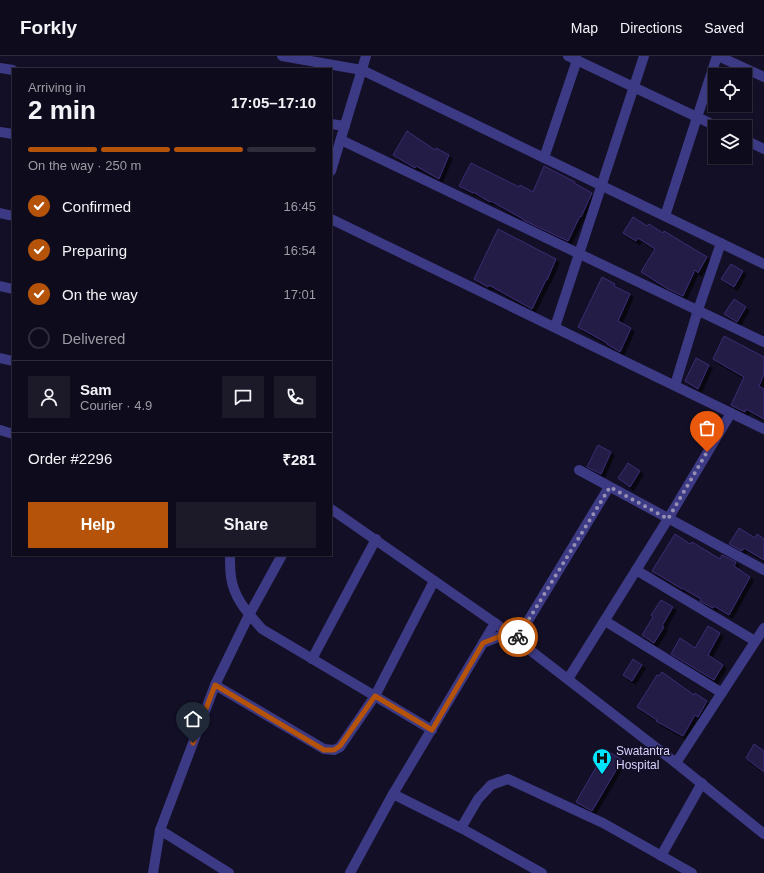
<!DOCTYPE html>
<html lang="en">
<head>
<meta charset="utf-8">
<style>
	:root { --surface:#0e0b1c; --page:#1c1929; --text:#f1f3f6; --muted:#9b9ba3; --line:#2e2b3b; --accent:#b45309 }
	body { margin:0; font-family:Helvetica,sans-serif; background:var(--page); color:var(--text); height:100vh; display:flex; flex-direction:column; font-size:15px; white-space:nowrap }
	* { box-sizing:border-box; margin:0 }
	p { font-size:13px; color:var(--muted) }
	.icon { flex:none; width:22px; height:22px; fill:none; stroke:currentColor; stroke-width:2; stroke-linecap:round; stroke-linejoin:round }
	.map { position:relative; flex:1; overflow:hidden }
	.side { position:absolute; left:12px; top:12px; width:320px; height:488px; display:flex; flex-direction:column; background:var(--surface); border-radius:0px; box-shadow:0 1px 3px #0004,0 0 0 1px var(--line) }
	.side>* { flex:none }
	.fabs { position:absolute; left:708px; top:12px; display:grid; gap:8px }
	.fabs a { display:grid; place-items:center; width:44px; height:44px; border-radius:0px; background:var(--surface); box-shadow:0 1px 3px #0004,0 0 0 1px var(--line); font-size:20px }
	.pin { position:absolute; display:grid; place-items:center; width:34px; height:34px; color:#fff; margin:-41px -17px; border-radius:50% 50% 50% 0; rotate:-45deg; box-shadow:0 0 4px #0007 }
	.pin .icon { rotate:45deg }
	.courier { position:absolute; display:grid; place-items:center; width:40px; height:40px; margin:-20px; border:3px solid #b45309; border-radius:50%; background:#fff; color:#222; box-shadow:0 1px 5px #0007 }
	.head em { font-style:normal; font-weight:600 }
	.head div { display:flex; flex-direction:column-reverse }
	.head { display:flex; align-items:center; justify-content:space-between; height:68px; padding:0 16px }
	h1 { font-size:26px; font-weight:600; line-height:30px }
	.bar { display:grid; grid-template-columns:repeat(4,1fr); gap:6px 4px; align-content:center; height:48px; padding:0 16px }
	.bar i { height:5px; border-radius:3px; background:var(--line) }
	.bar .selected { background:var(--accent) }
	.bar p { grid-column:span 4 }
	.line { display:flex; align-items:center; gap:10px; padding:0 16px; border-top:1px solid var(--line) }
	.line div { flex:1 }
	.round { display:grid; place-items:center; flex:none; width:42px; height:42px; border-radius:0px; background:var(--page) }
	ol { padding:0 16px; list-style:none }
	li { display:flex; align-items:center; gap:12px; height:44px }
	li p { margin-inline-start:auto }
	li .icon { padding:4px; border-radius:50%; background:var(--accent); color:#fff; stroke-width:4 }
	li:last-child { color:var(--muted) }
	li i { width:22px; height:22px; border:2px solid var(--line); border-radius:50% }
	.action { display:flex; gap:8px; margin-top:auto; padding:8px 16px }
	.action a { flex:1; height:46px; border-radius:0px; background:var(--accent); color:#fff; font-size:16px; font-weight:600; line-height:46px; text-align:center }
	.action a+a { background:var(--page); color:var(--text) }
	header { display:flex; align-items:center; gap:24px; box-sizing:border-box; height:56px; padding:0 20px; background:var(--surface); border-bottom:1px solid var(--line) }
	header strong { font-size:19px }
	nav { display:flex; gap:22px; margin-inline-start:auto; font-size:14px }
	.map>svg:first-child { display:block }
	.building { fill:#241b47; stroke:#3b2d73; filter:url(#shadow) }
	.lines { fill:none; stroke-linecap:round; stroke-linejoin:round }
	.minor { stroke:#3d3a85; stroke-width:10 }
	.done { stroke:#948fb3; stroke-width:4; stroke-dasharray:0 7.2 }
	.route { stroke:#b45309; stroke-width:5 }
	.labels { text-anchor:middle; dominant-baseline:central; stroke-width:3; stroke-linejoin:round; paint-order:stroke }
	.poi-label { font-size:12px; fill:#d9d4ff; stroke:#130f26; text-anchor:start }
</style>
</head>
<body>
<header>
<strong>Forkly</strong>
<nav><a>Map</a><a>Directions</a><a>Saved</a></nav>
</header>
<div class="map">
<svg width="764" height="817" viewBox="0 0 764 817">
	<defs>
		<filter id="shadow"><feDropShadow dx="3.5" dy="3.5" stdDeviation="0" flood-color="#0009"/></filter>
	</defs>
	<rect width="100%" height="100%" fill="#130f26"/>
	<g class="building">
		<path d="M407 75 435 94 436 92 449 99 439 123 416 110 415 112 393 99Z"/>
		<path d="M471 107 519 131 520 129 533 136 544 110 575 126 574 127 592 137 581 161 580 160 568 185 523 164V163L491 145 490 146 473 136V137L459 130Z"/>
		<path d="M633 161 647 170 649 168 663 177 664 175 707 201 698 217 695 214 683 240 668 233 641 216 655 193 638 182 636 185 623 177Z"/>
		<path d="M498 173 556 203 547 224H546L532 253 489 229 488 231 474 223Z"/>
		<path d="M731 208 743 215 734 231 721 223Z"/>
		<path d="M602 221 615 228 614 230 630 238 618 265 631 272 620 296 607 288V287L578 271Z"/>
		<path d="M734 243 746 251 737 266 724 258Z"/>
		<path d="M724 280 764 301V318L759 330 764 333V363L746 353 745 356 731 349 744 321 713 303Z"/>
		<path d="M696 302 709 309 698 333 685 325Z"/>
		<path d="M598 389 611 396 601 418 587 411Z"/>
		<path d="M628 407 640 415 630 431 618 422Z"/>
		<path d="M739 472 755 482 757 478 764 483V504L744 492 742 495 729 488Z"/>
		<path d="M675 478 690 488 692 486 720 503 722 499 736 506 734 510 750 521 729 559 714 550 713 552 700 545 701 543 682 532V533L652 515Z"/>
		<path d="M661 544 673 551 662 570 664 571 654 587 642 579 653 561 651 559Z"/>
		<path d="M708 570 720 577 708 599 723 609 714 624 671 598 680 582 695 592Z"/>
		<path d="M633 603 642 609 632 625 623 619Z"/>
		<path d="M662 616 694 639 695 637 707 645 698 661 695 659 683 680 656 665 657 664 637 651 657 619 659 620Z"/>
		<path d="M754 688 764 695V716L746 702Z"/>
		<path d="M606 694 622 704 592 755 576 746Z"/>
	</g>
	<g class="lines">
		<g class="minor">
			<path d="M282 0 362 14 764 208"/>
			<path d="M568 0 718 71"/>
			<path d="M718 0 764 21"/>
			<path d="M0 12 13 14"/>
			<path d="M331 68 345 70"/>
			<path d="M0 76 13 78"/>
			<path d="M341 84 764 286"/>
			<path d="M745 84 764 93"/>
			<path d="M544 102 577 4"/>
			<path d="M331 115 366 0"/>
			<path d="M0 157 13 160"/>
			<path d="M665 160 717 0"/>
			<path d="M331 163 764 373"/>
			<path d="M0 230 13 233"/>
			<path d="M555 271 644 0"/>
			<path d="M0 302 13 305"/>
			<path d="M675 329 698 254 721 187"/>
			<path d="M0 374 13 378"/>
			<path d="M579 414 764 514"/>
			<path d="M331 453 495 567 676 707 764 778"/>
			<path d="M230 499C230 506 230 514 231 521 234 543 248 557 262 573L432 674"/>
			<path d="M636 514 755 585"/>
			<path d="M605 565 722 637"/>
			<path d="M517 583 609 431"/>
			<path d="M483 587 508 577"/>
			<path d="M312 603 376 483"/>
			<path d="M568 623 668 463 731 357"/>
			<path d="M215 629 324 693 334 694 340 691 375 640 434 525"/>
			<path d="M676 707 764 572"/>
			<path d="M393 738 461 772 542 817"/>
			<path d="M461 772 478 743 491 729 508 723 603 767 692 817"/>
			<path d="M160 774 229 817"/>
			<path d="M661 800 702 727"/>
			<path d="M153 817 160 774 215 629 249 559 282 499"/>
			<path d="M350 817 393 738 495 567"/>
		</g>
	</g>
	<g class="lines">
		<path class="done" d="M518 581 610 431 668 463 707 396"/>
		<path class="route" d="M193 687 215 629 324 694H334L340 690 375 640 432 674 483 587 508 577 517 584 518 581"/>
	</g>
	<defs>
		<symbol id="hospital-pin" viewBox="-11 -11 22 30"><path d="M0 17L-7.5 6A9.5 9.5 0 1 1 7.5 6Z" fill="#00e5ff" stroke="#130f26"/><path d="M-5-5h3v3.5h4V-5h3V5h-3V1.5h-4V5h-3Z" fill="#111"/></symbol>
	</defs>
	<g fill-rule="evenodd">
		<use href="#hospital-pin" x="591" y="691" width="22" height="30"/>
	</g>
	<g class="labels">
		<g class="poi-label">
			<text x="616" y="695">Swatantra<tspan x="616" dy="14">Hospital</tspan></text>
		</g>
	</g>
</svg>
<div class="fabs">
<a><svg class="icon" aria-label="locate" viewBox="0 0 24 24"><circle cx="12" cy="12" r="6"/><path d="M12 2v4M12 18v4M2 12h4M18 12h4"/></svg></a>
<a><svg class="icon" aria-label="layers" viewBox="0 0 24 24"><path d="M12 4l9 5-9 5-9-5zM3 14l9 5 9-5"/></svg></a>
</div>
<div class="pin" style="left:707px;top:396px;background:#ea580c"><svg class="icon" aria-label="bag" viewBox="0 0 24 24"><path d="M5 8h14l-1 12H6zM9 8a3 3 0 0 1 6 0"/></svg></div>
<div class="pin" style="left:193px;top:687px;background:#1f2937"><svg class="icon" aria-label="home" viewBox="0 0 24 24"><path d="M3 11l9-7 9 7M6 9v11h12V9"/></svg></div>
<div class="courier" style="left:518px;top:581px"><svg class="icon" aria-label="bike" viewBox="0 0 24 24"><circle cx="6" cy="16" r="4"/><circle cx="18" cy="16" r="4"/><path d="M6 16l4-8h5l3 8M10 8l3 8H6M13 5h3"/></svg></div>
<section class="side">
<div class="head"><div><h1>2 min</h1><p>Arriving in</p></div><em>17:05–17:10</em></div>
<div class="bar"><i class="selected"></i><i class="selected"></i><i class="selected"></i><i></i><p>On the way · 250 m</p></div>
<ol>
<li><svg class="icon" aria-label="check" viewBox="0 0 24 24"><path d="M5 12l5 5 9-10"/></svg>Confirmed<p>16:45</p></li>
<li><svg class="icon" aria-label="check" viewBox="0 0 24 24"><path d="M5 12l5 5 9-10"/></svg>Preparing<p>16:54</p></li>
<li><svg class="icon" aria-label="check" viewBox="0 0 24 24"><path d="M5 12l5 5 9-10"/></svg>On the way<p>17:01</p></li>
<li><i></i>Delivered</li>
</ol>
<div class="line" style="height:72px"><a class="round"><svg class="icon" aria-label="person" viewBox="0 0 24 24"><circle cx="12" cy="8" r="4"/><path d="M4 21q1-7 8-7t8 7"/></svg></a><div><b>Sam</b><p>Courier · 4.9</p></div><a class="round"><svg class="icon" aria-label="chat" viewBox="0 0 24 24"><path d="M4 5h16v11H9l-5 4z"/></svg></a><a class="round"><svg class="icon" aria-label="phone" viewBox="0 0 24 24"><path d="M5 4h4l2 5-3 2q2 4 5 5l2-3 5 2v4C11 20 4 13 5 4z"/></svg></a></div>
<div class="line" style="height:52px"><div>Order #2296</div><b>₹281</b></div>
<div class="action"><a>Help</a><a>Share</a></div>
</section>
</div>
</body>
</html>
